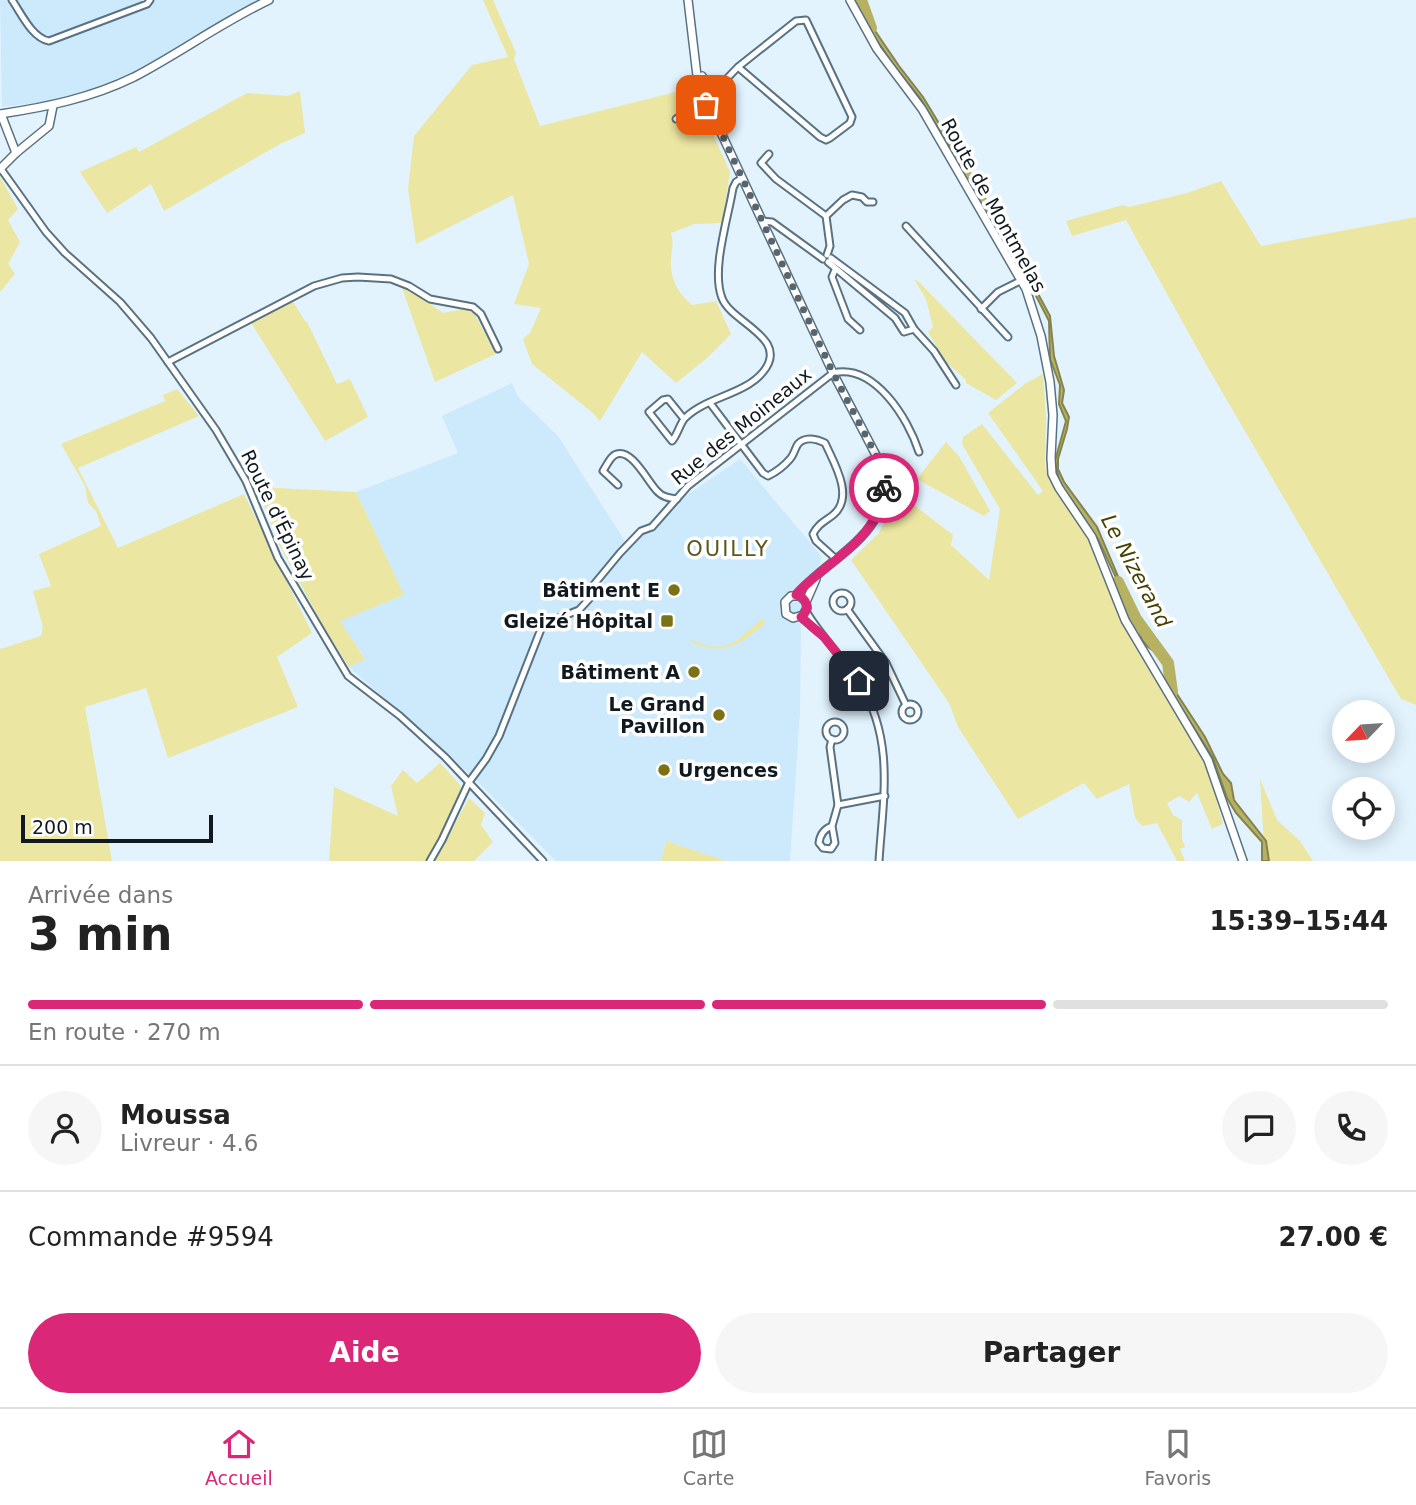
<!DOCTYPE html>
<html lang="fr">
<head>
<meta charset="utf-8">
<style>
	:root { --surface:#fff; --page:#f6f6f6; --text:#222; --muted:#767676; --line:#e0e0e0; --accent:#db2777 }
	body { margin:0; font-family:"DejaVu Sans",sans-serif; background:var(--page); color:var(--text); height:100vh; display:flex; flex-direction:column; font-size:26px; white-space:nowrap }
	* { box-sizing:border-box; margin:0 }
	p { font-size:23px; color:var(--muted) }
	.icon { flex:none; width:38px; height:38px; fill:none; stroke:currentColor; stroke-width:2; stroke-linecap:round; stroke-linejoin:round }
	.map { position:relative; height:861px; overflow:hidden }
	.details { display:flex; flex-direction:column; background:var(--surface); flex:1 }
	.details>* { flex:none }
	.needle { width:46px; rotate:245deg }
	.controls { position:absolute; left:1332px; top:700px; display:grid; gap:14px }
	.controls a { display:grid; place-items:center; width:63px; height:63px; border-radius:50%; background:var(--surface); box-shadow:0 4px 18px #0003; font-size:35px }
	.scale { position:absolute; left:21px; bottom:18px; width:192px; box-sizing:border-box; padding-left:7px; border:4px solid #0f191f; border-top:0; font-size:19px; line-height:24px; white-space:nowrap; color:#0f191f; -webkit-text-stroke:5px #fff; paint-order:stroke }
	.pin { position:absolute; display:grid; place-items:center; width:60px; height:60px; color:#fff; margin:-30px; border-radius:14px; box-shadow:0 4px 10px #0006 }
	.courier { position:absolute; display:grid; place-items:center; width:70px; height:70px; margin:-35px; border:5px solid #db2777; border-radius:50%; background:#fff; color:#222; box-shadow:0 2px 9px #0007 }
	.head em { font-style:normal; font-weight:700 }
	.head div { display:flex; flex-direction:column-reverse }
	.head { display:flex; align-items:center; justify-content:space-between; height:119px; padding:0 28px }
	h1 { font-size:46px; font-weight:700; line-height:52px }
	.bar { display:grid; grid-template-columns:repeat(4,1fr); gap:10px 7px; align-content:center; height:84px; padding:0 28px }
	.bar i { height:9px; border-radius:5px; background:var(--line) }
	.bar .current { background:var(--accent) }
	.bar p { grid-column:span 4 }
	.line { display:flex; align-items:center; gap:18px; padding:0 28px; border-top:2px solid var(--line) }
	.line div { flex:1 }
	.round { display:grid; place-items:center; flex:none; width:74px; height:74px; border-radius:37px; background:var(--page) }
	.button { display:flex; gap:14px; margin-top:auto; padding:14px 28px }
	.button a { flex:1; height:80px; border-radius:42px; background:var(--accent); color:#fff; font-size:28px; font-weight:700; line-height:80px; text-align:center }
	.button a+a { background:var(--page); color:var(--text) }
	.tab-bar { display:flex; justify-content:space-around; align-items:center; height:98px; border-top:2px solid var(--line); background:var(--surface); font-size:19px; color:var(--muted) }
	.tab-bar a { display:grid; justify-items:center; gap:4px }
	.tab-bar .current { color:var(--accent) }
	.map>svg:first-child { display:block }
	.built { fill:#cde9fc }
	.green { fill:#ebe6a2 }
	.water { fill:#b7b162; stroke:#85834e; stroke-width:2 }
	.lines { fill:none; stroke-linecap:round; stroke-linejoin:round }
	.river { stroke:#b7b162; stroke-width:12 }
	.street-casing { stroke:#587282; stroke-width:9 }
	.secondary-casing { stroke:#587282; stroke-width:10 }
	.street { stroke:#fff; stroke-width:5 }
	.secondary { stroke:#fff; stroke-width:7 }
	.done { stroke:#59656d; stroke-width:7; stroke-dasharray:0 12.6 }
	.route { stroke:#db2777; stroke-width:9 }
	.poi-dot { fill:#7a7214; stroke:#fff; stroke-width:2.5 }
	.labels { text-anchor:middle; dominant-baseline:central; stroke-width:7; stroke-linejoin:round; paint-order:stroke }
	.street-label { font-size:19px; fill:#0f191f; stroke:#fff }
	.poi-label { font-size:19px; font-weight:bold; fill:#0f191f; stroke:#fff; text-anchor:end }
	.neighbourhood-label { font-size:21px; letter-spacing:2px; fill:#5c571a; stroke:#fff }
	.water-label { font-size:21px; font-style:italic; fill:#464100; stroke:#fff }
</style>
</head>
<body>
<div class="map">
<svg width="1416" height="861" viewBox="0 0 1416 861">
	<rect width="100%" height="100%" fill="#e2f3fe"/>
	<g class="built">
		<path d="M0 0H260L241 8 153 65 112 82 57 100 2 107Z"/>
		<path d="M512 383 518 397 558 436 626 543 652 519 740 459 822 557 801 626 800 710 790 861H726L666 841 661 861H556L478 782 349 667 365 658 339 621 404 595 356 492 458 453 442 416Z"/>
	</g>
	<g class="green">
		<path d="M483 0H493L516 53 514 59 540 126 692 88 730 172 722 223 694 224 671 233C675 247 670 253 671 266 672 283 680 295 692 305L716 301 731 334 707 358 676 383 642 352 600 421 593 413 532 364 523 339 530 333 541 308 514 304 529 264 513 195 416 244 408 189 414 136 472 65 508 57Z"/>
		<path d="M300 91 305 133 280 144 164 211 151 184 107 213 80 172 136 147 139 152 247 93 288 96Z"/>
		<path d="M0 177 18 209 8 220 20 242 8 264 15 274 0 292Z"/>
		<path d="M1221 181 1261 246 1416 217V705L1401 699 1207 366 1126 220 1072 236 1066 221 1123 205 1129 207 1187 193Z"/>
		<path d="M917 280 1017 383 996 400 966 383V380L946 362 928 332 933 327 926 299 915 281Z"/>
		<path d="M402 288H408L443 313 463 309 474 313 496 354 435 382Z"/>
		<path d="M292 300 305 321 307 322 337 384 350 379 368 417 325 441 250 321Z"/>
		<path d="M1043 374 1046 418 1045 466 1049 479 1085 533 1117 611 1137 650 1197 747 1209 772 1223 824 1212 829 1197 793 1189 802 1180 796 1167 803 1173 815 1182 820V839L1185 847 1180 849 1185 861H1177L1157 823 1142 826 1135 818 1129 784 1097 799 1084 783 1018 819 958 727 949 703 851 560 879 533 891 508 905 498 953 535 951 545 989 580 1000 509 962 444 963 437 982 424 1038 495 1043 491 988 413 1026 383Z"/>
		<path d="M177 389 199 416 78 468 118 548 244 494 312 633 277 657 298 707 168 758 146 688 85 707 112 861H0V649L41 636 43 627 33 591 51 586 39 554 101 526 96 511 88 503 85 486 61 444 165 401 163 395Z"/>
		<path d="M946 442 959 456 990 511 984 516 917 479Z"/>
		<path d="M257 487 356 492 404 595 340 621 365 659 349 667 323 626 279 544Z"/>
		<path d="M762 619 766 623C738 645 727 657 690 642L691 640C731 656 734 641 762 619Z"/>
		<path d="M440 763 461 786C459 812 441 839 427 861H329L334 787 398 816 391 786 403 770 417 783Z"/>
		<path d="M1260 779 1277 820 1300 841 1313 861H1265Z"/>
		<path d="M469 798 485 813 481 825 493 842 474 861H435Z"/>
		<path d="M666 841 726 861H661Z"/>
	</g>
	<path class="water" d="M858 0H861L862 8 867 19 899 66 923 97 960 158 974 190 994 215 1006 243 1014 254 1034 268 1036 290 1050 316 1054 356 1064 390 1062 403 1069 417 1067 429 1058 459V469L1064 482 1097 527 1123 588 1125 597 1134 611 1142 632 1148 641 1165 656 1171 664 1175 691 1205 737 1223 774 1231 783 1234 800 1266 841 1269 861H1262V842L1236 813 1227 798 1213 758 1170 690 1167 667 1160 656 1147 646 1142 640 1133 613 1123 601 1120 586 1098 539 1059 481 1055 461 1066 421 1059 404 1060 385 1050 359 1049 321 1034 292 1033 272 1025 264 1014 259 995 230 991 218 981 207 952 151 920 98 895 67 867 26 858 6Z"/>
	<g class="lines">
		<g class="river">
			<path d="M861 0 871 28"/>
			<path d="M958 160 975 192 994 220"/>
			<path d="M1118 582 1136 619 1168 663 1172 692"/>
		</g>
		<defs>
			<g id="street">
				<path d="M12 0C21 13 32 38 49 41L147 4 150 0"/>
				<path d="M712 94 738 67 796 21 806 20 852 117 850 123 830 138 826 140 820 137 738 67"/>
				<path d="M676 119 700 101"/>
				<path d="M769 154 761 163 776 179 826 216"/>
				<path d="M1 169 46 232 65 253 120 302 151 338 216 430 246 481 278 558 348 676 400 716 445 757 543 861"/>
				<path d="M762 221 772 222 823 259"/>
				<path d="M906 226 1008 337"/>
				<path d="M827 255 830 246 826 216 843 200 852 195 862 197 867 202H873"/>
				<path d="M828 262 895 318 904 332 914 329 905 313 831 258"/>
				<path d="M835 270 832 277 848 319 860 330"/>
				<path d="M981 309 998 292 1022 280"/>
				<path d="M914 329 934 351 956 385"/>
				<path d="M168 362 314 286 342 278 358 277 391 279 409 286 430 299 473 307 481 314 498 349"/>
				<path d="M710 403 763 473 768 476C776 472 784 466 790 459 794 455 795 448 798 444 805 436 817 439 825 443 834 463 855 497 833 515 824 522 818 524 813 534L816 541 836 559"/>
				<path d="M684 419 668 399 663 400 649 412 672 441C678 434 680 423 685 418 706 397 744 395 763 372 791 338 731 323 722 298 711 270 728 219 733 188L736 182 741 179"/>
				<path d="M618 485 603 471C607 465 611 455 617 454 632 449 648 482 657 491 662 497 669 498 677 499"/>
				<circle cx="842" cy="602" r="9"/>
				<path d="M847 609 886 663"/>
				<path d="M806 611C821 637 844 658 860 684 895 740 883 799 879 861"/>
				<path d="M801 617 817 631"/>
				<path d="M556 619 579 610 590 598 591 588 620 553 641 531 652 527 688 486 833 373C874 363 908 418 919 452"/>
				<path d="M859 681 886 663 906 705"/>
				<circle cx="910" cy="712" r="8"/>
				<circle cx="835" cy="731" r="9"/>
				<path d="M832 739 830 747 838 805 832 826 835 843 831 849 823 848 819 843C820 834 824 829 832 826"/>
				<path d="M838 805 885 796"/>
				<path d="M430 861 442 840 469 782 486 759 499 736 541 629 549 623"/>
			</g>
			<g id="secondary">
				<path d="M688 0 700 101 706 105 717 124 833 373 878 459C903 530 834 552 796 595"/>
				<path d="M850 0 877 49 922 109 1026 289 1041 336 1050 382 1053 415 1051 458 1052 474 1059 488 1092 537 1125 620 1208 760 1243 861"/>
				<path d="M702 76 713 96 715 116"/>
				<path d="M0 114C47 107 91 98 134 77 180 53 222 22 269 0"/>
				<path d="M1 114 16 153"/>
				<path d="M0 169 16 153 49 126 53 106"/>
				<path d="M806 602 800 596H791L785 602 786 614 793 618 803 615 807 608 806 602 816 579"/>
			</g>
		</defs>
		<use href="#street" class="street-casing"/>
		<use href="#secondary" class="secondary-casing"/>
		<use href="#street" class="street"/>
		<use href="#secondary" class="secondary"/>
	</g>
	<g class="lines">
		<path class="done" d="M706 105 717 124 833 373 878 459 884 474V488"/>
		<path class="route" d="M859 681 824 637 801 617C810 610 808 598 796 595 829 558 877 543 884 488"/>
	</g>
	<g class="poi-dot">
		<circle cx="674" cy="590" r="7"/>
		<rect x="660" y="614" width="14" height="14" rx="3.5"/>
		<circle cx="694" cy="672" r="7"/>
		<circle cx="719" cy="715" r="7"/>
		<circle cx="664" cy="770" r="7"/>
	</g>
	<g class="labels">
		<g class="street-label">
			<text transform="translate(994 205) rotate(61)">Route de Montmelas</text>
			<text transform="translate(741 426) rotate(-39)">Rue des Moineaux</text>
			<text transform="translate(278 515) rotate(64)">Route d'Épinay</text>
		</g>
		<g class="poi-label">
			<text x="660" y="590">Bâtiment E</text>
			<text x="653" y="621">Gleizé Hôpital</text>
			<text x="680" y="672">Bâtiment A</text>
			<text x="705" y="704">Le Grand<tspan x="705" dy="22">Pavillon</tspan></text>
			<text x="678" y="770" text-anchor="start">Urgences</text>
		</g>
		<g class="neighbourhood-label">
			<text x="728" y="549">OUILLY</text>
		</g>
		<g class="water-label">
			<text transform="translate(1136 571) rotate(62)">Le Nizerand</text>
		</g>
	</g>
</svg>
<div class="controls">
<a><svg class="needle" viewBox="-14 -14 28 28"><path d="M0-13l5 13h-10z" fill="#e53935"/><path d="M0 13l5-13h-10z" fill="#767676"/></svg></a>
<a><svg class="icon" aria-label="locate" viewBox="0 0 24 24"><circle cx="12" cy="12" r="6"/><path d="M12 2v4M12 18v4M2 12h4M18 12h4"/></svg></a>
</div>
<div class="scale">200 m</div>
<div class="pin" style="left:706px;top:105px;background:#ea580c"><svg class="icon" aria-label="bag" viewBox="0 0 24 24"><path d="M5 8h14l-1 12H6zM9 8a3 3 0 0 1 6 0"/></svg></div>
<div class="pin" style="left:859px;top:681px;background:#1f2937"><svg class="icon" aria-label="home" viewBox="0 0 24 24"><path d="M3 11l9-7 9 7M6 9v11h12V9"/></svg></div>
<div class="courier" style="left:884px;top:488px"><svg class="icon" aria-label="bike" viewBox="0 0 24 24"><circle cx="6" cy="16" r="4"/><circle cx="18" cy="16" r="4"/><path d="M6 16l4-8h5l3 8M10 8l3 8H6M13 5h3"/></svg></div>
</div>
<section class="details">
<div class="head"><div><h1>3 min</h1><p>Arrivée dans</p></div><em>15:39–15:44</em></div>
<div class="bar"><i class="current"></i><i class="current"></i><i class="current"></i><i></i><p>En route · 270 m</p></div>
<div class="line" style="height:126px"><a class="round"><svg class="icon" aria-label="person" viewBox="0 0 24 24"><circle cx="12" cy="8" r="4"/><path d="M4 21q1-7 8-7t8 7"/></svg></a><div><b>Moussa</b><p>Livreur · 4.6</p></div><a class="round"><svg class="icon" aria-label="chat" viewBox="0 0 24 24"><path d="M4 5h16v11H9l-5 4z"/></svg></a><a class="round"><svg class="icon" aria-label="phone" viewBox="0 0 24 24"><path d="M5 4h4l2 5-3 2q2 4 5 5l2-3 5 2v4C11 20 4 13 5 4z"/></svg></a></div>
<div class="line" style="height:91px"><div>Commande #9594</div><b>27.00 €</b></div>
<div class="button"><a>Aide</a><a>Partager</a></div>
</section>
<nav class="tab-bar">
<a class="current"><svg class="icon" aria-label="home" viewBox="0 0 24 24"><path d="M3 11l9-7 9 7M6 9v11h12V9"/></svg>Accueil</a>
<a><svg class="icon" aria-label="map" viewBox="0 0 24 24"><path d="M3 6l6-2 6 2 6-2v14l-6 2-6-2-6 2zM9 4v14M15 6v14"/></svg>Carte</a>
<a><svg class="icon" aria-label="saved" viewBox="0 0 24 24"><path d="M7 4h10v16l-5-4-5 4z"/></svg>Favoris</a>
</nav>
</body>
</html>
